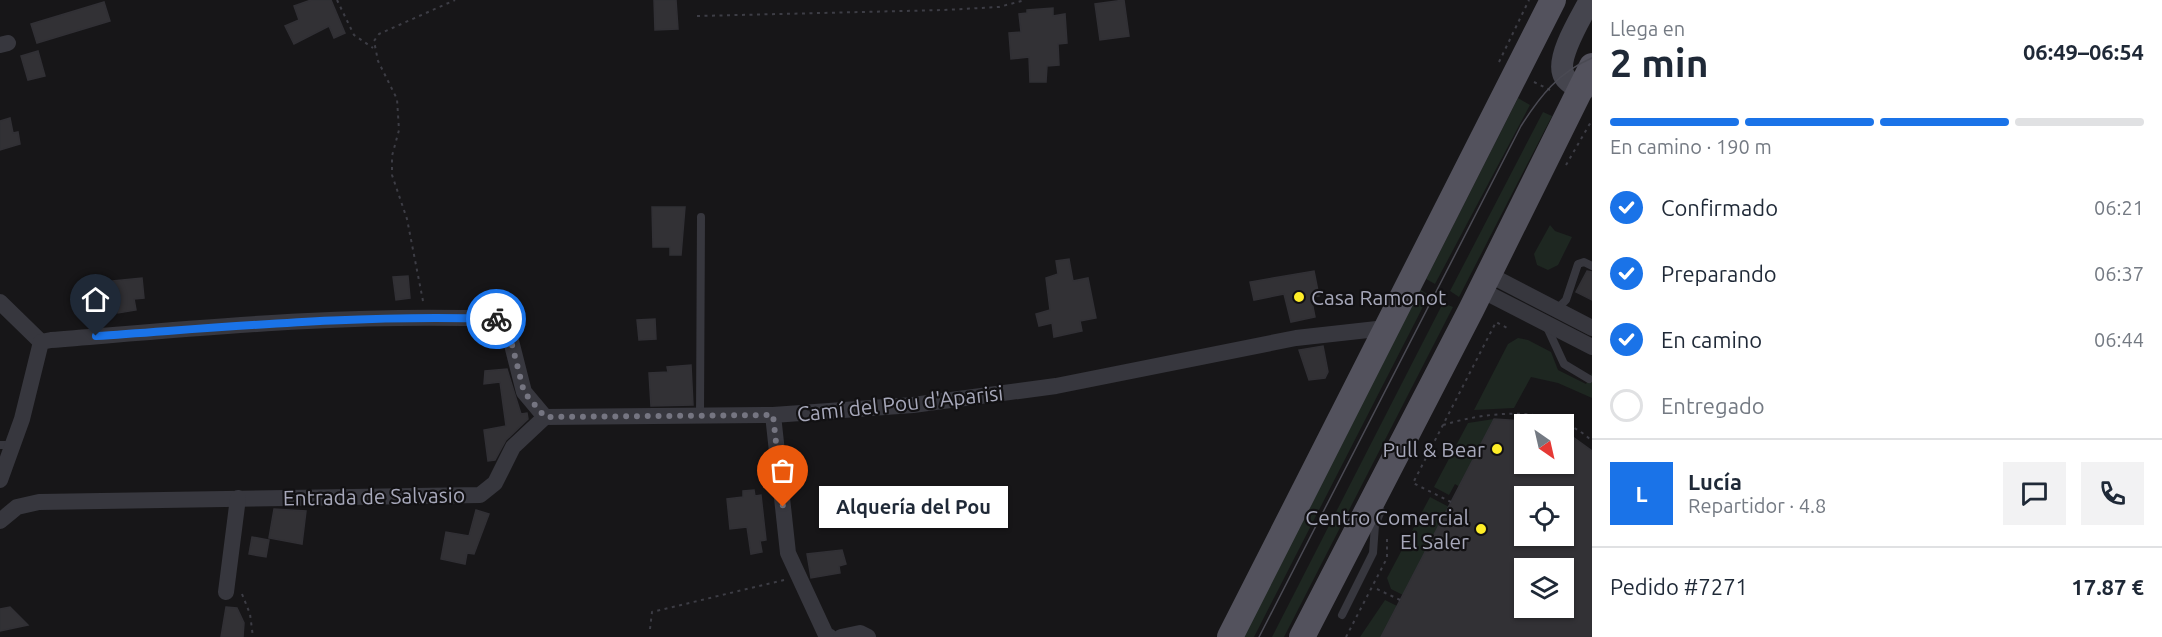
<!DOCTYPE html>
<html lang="es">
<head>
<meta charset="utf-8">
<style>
	:root { --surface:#fff; --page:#f2f2f3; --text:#1f2937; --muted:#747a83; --line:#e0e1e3; --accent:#1a73e8 }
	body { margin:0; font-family:Ubuntu,sans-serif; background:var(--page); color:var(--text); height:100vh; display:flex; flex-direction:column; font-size:22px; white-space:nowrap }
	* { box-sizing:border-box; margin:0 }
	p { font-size:20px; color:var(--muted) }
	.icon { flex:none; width:33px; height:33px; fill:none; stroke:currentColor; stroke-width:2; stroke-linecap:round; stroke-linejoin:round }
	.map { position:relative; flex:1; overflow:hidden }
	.details { display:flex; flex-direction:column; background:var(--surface); width:570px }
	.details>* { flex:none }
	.needle { width:39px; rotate:146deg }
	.buttons { position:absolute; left:1514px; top:414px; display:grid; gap:12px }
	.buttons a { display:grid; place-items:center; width:60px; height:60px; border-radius:0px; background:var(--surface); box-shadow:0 2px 4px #0004; font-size:30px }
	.pin { position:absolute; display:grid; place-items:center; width:51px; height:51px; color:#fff; margin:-62px -26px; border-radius:50% 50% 50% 0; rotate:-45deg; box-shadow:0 0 6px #0007 }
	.pin .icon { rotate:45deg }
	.courier { position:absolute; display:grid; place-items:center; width:60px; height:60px; margin:-30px; border:4px solid #1a73e8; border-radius:50%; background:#fff; color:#222; box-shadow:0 2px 8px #0007 }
	.bubble { position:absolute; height:42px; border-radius:0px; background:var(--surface); box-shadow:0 2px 4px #0004; font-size:20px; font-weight:600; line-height:42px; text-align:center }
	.headline em { font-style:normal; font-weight:600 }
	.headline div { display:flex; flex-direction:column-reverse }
	.headline { display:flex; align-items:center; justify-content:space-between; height:102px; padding:0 18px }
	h1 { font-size:39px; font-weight:600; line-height:45px }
	.bar { display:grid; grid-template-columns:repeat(4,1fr); gap:9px 6px; align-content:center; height:72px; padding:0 18px }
	.bar i { height:8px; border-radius:4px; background:var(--line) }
	.bar .selected { background:var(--accent) }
	.bar p { grid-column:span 4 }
	.line { display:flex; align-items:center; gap:15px; padding:0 18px; border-top:2px solid var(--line) }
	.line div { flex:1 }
	.round { display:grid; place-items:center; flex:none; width:63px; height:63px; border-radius:0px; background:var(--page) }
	ol { padding:0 18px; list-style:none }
	li { display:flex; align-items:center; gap:18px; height:66px }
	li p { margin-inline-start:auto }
	li .icon { padding:6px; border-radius:50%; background:var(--accent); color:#fff; stroke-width:4 }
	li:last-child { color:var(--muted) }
	li i { width:33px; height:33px; border:3px solid var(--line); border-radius:50% }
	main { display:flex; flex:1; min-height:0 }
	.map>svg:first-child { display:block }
	.green { fill:#1e2721 }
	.building { fill:#323135; stroke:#313035; stroke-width:1.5; fill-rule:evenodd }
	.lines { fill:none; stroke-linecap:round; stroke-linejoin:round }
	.path { stroke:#3d3d45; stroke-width:2; stroke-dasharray:3 4.5; stroke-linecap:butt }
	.lane { stroke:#37373e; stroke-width:8 }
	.street { stroke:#37373e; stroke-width:16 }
	.secondary { stroke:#45454e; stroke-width:22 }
	.primary { stroke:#53525d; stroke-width:26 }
	.tram { stroke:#4a4a53; stroke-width:1.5 }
	.done { stroke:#757581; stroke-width:6; stroke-dasharray:0 10.8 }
	.route { stroke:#1a73e8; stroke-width:8 }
	.poi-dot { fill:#ffee27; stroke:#121113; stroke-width:2 }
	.labels { text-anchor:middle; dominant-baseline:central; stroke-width:4.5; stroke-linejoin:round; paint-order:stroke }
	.poi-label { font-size:21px; fill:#a7a8ba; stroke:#121113; text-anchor:end }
	.street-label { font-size:21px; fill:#a7a8ba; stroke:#121113 }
</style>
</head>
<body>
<main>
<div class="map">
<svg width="1592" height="637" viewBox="0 0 1592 637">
	<rect width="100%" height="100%" fill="#171618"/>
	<g class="green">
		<path d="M1518 98 1530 105 1435 284 1426 279Z"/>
		<path d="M1543 112 1552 116 1459 297 1450 291Z"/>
		<path d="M1550 225 1555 231 1572 237 1558 265 1548 270 1537 265 1534 254Z"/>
		<path d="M1419 289 1429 295 1254 637H1241Z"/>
		<path d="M1443 303 1453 307 1284 637H1272Z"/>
		<path d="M1518 338 1528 340 1551 352 1558 370 1586 384 1592 373V398L1558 383 1531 377 1514 408 1474 410 1508 344Z"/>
		<path d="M1494 419 1460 487 1455 484 1449 495 1434 487 1468 423Z"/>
		<path d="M1430 497 1449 507 1403 595 1391 589 1387 578Z"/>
		<path d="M1385 600 1397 606 1381 637H1360Z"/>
	</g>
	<g class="building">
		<path d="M311 0H331L345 33 334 38 329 26 294 44 285 26 299 20 294 6Z"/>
		<path d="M654 0H676L678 29 655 30Z"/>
		<path d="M1124 0 1129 36 1100 40 1095 4Z"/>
		<path d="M104 2 110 21 37 43 31 24Z"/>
		<path d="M1053 8V16L1065 14 1067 43 1058 44 1059 65 1047 66 1046 82H1030L1029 57 1011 59 1009 33 1021 32 1019 14 1027 13V10Z"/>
		<path d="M38 51 45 76 28 80 21 56Z"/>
		<path d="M10 118 13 133 18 132 20 144 0 150V121Z"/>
		<path d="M652 207H685L681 255H670V247H653Z"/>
		<path d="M1069 259 1073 281 1088 278 1096 318 1080 321 1082 331 1054 337 1052 323 1039 326 1036 314 1050 310 1046 278 1058 274 1056 261Z"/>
		<path d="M1314 271 1319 296 1311 297 1315 317 1291 322 1284 294 1254 300 1250 282Z"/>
		<path d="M1587 271 1592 272V300L1576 292Z"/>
		<path d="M408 276 410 298 396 300 393 277Z"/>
		<path d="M142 278 144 298 134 299 136 310 118 313 113 281Z"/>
		<path d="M655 319 656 339 639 340 637 320Z"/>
		<path d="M1323 346 1328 372 1325 378 1309 380 1299 350Z"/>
		<path d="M691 365 693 405 651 406 649 373 668 372 667 367Z"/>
		<path d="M507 369 521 414 527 413 528 419 506 440 495 460 488 461 484 430 506 426 500 382 484 384 485 371Z"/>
		<path d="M1494 419 1524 421V464H1563V430L1592 451V637H1381ZM1524 496H1563V536H1524ZM1524 568H1563V608H1524Z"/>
		<path d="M754 490 755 496 761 495 766 540 760 541 762 552 751 554 747 527 730 529 727 499 743 497V491Z"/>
		<path d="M830 500 835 517 824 519 820 501Z"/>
		<path d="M274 509 306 511 302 544 269 538Z"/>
		<path d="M476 510 489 514 474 554 467 553 465 564 441 559 446 532 469 536Z"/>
		<path d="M252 537 269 540 266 557 249 554Z"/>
		<path d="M842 550 846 564 839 566 840 573 811 578 807 554Z"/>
		<path d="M10 607 28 625 0 631V609Z"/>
		<path d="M226 607 237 608 244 623 243 637H221Z"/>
	</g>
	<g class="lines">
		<g class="path">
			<path d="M337 0 354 35 373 48"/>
			<path d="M697 16 944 10 999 7 1025 0"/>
			<path d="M1499 62 1529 0"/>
			<path d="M1534 82 1550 90"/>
			<path d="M1566 165 1592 120"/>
			<path d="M423 301 407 219 392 175V156L399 130 397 99 378 61 374 41 379 34 455 0"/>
			<path d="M1443 425C1490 411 1553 404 1592 441"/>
			<path d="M1451 502 1413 483 1496 322 1509 329"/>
			<path d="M1377 589 1400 600"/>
			<path d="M242 594 250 614 253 637"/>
			<path d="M650 629 652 612 784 580"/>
			<path d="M1346 637 1387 558V536"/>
		</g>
		<g class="lane">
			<path d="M1554 308H1558L1566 300 1578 264 1584 262 1592 266"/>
			<path d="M1546 325 1564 364 1589 379"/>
			<path d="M700 416 701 217"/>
			<path d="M0 445H13"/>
			<path d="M1342 615 1373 553 1375 525 1381 511"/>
		</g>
		<g class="street">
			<path d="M0 45 8 43"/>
			<path d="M1488 274 1592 328"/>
			<path d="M1481 290 1592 347"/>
			<path d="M0 302 41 342"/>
			<path d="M773 415 788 553 826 635 830 637"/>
			<path d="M0 480 22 419 41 342 51 340C200 328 349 313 498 319L508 329 524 392 545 417 773 415 913 405 1056 386 1296 338 1386 328"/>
			<path d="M0 521 17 507 39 502 480 495 495 483 513 447 545 417"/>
			<path d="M226 592 238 498"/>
			<path d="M841 637 860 633 868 637"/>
		</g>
		<path class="secondary" d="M1590 0C1582 16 1557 55 1563 73 1565 81 1574 85 1580 89L1592 86"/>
		<g class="primary">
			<path d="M1230 637 1553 0"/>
			<path d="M1302 637 1471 310 1592 66"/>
		</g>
		<path class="tram" d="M1259 637 1521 126C1540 96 1559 72 1592 58"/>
	</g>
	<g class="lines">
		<path class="done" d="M496 319 508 329 524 392 545 417 773 415 783 507"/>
		<path class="route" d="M96 336C229 327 363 314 496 319"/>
	</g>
	<g class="poi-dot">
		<circle cx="1299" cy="297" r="6"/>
		<circle cx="1497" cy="449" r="6"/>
		<circle cx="1481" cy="529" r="6"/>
	</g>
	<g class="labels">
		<g class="poi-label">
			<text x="1311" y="297" text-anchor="start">Casa Ramonot</text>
			<text x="1485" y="449">Pull &amp; Bear</text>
			<text x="1469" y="517">Centro Comercial<tspan x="1469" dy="24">El Saler</tspan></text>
		</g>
		<g class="street-label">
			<text transform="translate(900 403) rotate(-6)">Camí del Pou d'Aparisi</text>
			<text transform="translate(374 496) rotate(-1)">Entrada de Salvasio</text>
		</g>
	</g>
</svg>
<div class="buttons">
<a><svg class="needle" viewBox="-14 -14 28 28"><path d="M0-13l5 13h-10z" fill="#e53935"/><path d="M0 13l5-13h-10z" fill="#747a83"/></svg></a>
<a><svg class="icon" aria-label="locate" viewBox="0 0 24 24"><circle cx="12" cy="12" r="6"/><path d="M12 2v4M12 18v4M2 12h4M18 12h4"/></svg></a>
<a><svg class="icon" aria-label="layers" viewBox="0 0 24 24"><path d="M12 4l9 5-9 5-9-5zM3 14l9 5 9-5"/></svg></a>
</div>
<div class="pin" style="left:783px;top:507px;background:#ea580c"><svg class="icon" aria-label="bag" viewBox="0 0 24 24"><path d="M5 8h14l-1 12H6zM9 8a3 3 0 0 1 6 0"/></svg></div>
<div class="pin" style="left:96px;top:336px;background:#1f2937"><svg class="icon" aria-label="home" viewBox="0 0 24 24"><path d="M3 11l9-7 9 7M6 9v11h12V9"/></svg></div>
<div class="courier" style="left:496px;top:319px"><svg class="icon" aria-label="bike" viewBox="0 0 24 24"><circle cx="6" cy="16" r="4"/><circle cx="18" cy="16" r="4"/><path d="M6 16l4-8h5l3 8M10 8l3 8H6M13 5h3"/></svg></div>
<div class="bubble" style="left:819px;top:486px;width:189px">Alquería del Pou</div>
</div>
<section class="details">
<div class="headline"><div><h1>2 min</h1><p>Llega en</p></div><em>06:49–06:54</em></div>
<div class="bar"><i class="selected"></i><i class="selected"></i><i class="selected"></i><i></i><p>En camino · 190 m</p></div>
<ol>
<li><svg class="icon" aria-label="check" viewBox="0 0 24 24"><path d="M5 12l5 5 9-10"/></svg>Confirmado<p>06:21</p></li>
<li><svg class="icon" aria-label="check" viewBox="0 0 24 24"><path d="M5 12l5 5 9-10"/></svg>Preparando<p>06:37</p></li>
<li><svg class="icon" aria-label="check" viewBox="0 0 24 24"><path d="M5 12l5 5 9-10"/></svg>En camino<p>06:44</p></li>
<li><i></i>Entregado</li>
</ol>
<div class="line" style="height:108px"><b class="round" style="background:var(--accent);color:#fff">L</b><div><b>Lucía</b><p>Repartidor · 4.8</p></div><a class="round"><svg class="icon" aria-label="chat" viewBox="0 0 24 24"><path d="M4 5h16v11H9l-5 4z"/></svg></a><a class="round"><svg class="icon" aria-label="phone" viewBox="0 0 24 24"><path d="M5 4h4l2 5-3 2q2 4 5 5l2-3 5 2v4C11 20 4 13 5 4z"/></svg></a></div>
<div class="line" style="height:78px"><div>Pedido #7271</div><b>17.87 €</b></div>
</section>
</main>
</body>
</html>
